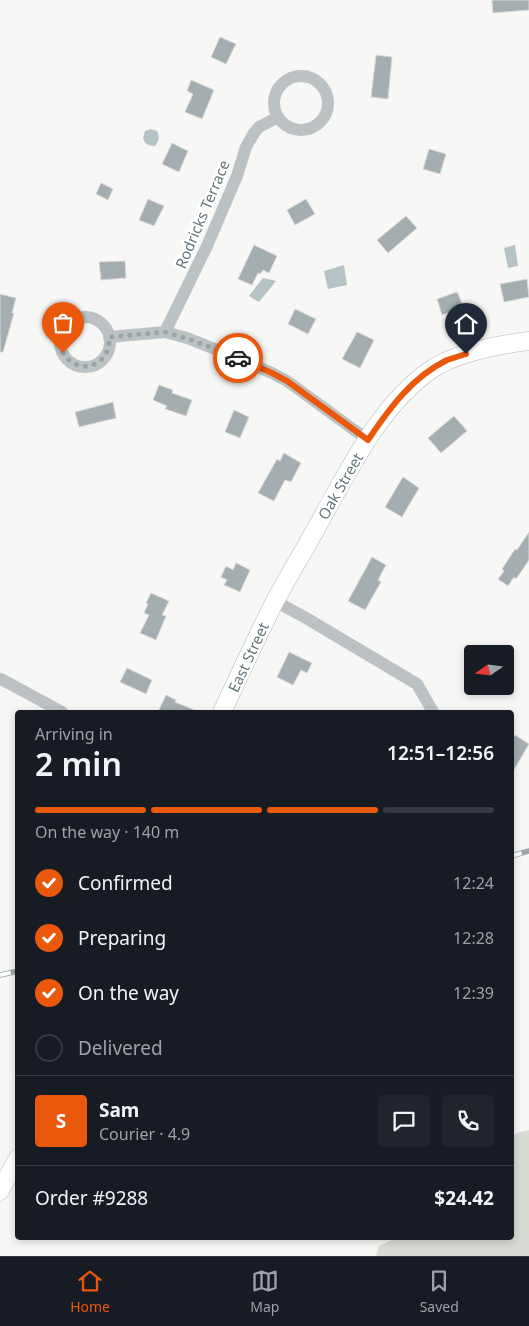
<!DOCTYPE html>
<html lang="en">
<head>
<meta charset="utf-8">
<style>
	:root { --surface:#171b24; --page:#20242c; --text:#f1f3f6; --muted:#9ea1a6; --line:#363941; --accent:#ea580c }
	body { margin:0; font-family:"Noto Sans",sans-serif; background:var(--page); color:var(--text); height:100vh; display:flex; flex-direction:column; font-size:19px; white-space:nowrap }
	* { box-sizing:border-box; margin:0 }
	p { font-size:16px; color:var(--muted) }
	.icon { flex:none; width:28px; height:28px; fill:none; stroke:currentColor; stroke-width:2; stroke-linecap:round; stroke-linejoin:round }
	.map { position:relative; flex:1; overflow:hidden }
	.side { position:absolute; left:15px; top:710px; width:499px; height:530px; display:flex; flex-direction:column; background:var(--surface); border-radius:5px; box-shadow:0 2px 8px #0003 }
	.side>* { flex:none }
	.needle { width:32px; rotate:256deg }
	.tools { position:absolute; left:464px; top:645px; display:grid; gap:10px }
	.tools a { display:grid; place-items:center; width:50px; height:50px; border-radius:5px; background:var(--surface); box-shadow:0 2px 8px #0003; font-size:25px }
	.pin { position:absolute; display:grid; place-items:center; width:42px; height:42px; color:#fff; margin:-51px -21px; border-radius:50% 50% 50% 0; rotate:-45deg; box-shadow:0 0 5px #0007 }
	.pin .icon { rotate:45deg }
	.courier { position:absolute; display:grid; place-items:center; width:50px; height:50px; margin:-25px; border:4px solid #ea580c; border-radius:50%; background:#fff; color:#222; box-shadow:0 1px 6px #0007 }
	.headline em { font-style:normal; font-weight:600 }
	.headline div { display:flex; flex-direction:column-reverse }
	.headline { display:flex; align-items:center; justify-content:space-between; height:85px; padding:0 20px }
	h1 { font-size:32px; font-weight:600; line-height:38px }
	.bar { display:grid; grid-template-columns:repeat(4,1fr); gap:8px 5px; align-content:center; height:60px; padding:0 20px }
	.bar i { height:6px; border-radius:4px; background:var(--line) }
	.bar .active { background:var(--accent) }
	.bar p { grid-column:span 4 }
	.line { display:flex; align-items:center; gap:12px; padding:0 20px; border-top:1px solid var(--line) }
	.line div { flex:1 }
	.round { display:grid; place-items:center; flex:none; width:52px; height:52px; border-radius:5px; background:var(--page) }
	ol { padding:0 20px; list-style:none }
	li { display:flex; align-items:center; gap:15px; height:55px }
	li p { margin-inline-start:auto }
	li .icon { padding:5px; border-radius:50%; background:var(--accent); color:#fff; stroke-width:4 }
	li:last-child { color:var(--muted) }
	li i { width:28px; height:28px; border:2px solid var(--line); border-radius:50% }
	.tab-bar { display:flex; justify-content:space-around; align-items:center; height:70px; border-top:1px solid var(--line); background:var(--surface); font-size:14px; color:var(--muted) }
	.tab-bar a { display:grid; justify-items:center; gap:2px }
	.tab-bar .active { color:var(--accent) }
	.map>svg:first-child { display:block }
	.green { fill:#d8dcd4 }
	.water { fill:#b4c3c3 }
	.building { fill:#a4aeb1; stroke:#d9d9d7 }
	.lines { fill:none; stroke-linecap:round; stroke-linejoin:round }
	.secondary-casing { stroke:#b1b8ba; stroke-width:19 }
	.minor { stroke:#bcc2c4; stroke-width:12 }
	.secondary { stroke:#fff; stroke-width:18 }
	.rail-casing { stroke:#9fa7aa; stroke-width:5.5 }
	.rail { stroke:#fff; stroke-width:4; stroke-dasharray:11; stroke-linecap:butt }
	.done { stroke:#98a4a6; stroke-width:5; stroke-dasharray:0 9 }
	.route { stroke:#ea580c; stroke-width:6 }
	.labels { text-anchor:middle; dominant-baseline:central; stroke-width:5; stroke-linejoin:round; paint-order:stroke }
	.street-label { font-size:15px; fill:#65777c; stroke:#fff }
</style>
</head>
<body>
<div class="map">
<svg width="529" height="1256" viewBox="0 0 529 1256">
	<rect width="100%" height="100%" fill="#f7f7f5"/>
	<path class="green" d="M529 1130V1256H376L379 1246 396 1238H511V1137L517 1133Z"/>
	<g class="water">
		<path d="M151 129 157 131C160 137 159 140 155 146 148 146 145 144 143 138L145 131Z"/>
		<path d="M515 245 518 266 508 268 504 248Z"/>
		<path d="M344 265 347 285 328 289 324 271Z"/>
		<path d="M263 278 276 281 259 302 249 296Z"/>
	</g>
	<g class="building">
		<path d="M492 0H529V10L493 13Z"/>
		<path d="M220 37 236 44 226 64 211 57Z"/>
		<path d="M376 55 392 57 388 99 371 97Z"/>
		<path d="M191 80 214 90 202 119 185 112 193 94 187 91Z"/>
		<path d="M172 143 188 151 179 172 162 164Z"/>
		<path d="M429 149 446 154 440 174 423 169Z"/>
		<path d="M101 183 113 189 108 200 96 194Z"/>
		<path d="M148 199 164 206 154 226 139 220Z"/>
		<path d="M306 199 315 214 295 225 287 210Z"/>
		<path d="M406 216 417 228 388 253 377 240Z"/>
		<path d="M254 245 277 256 269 273 263 270 260 274 258 273 252 285 238 279Z"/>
		<path d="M125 261 126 278 101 280 99 262Z"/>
		<path d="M527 279 529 297 504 302 500 284Z"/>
		<path d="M457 292V294L458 293 463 307 442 315 437 299Z"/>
		<path d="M0 294 16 298 12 313H14L3 352H0Z"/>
		<path d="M295 309 316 319 308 334 288 324Z"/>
		<path d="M357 332 374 340 360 368 342 359Z"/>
		<path d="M159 385 173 390 172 393 192 400 186 416 165 409 167 406 153 400Z"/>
		<path d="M113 402 116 418 79 427 75 412Z"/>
		<path d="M234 410 249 417 240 438 225 432Z"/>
		<path d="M454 416 467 431 441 453 428 438Z"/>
		<path d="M284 453 301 463 291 482 285 480 274 501 258 493 277 459 280 461Z"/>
		<path d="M403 477 419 488 402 517 385 507Z"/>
		<path d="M529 532V560L516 579 514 577 508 586 498 579 504 571 502 569 515 549 517 550Z"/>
		<path d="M372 557 386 565 378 580 381 582 365 610 348 601Z"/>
		<path d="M236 563 250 570 240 592 224 585 227 580 221 577 226 566 233 570Z"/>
		<path d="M151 593 169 601 162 615 166 616 156 640 140 633 149 615 144 613 148 604 146 603Z"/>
		<path d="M289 652 312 663 307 673 301 670 293 685 277 677Z"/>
		<path d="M127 668 152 680 146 694 120 682Z"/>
		<path d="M166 695 176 700 175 702 199 712H158Z"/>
		<path d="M515 735 529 744 511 775V742Z"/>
	</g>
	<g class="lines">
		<defs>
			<g id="secondary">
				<path d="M222 712C239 676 256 639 274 603 290 573 308 544 324 514 352 464 383 402 432 369 459 352 497 345 529 341"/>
				<path d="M0 1191 18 1158"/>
			</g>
		</defs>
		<use href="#secondary" class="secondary-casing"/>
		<g class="minor">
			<circle cx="301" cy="103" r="27"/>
			<circle cx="85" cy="342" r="25"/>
			<path d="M165 332 207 246 237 176 246 147 254 133 259 127 278 117"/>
			<path d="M109 337 165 332 187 338 240 359 272 373 287 381 368 440"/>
			<path d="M275 601 306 618 417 684 433 712"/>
			<path d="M1 679 62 712"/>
		</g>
		<use href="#secondary" class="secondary"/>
		<defs>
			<g id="rail">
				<path d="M511 856 529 851"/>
				<path d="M0 975 18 971"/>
			</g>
		</defs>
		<use href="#rail" class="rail-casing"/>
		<use href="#rail" class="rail"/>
	</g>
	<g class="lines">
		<path class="done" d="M63 353C79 377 111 366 109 337L165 332 186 338 238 358"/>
		<path class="route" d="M238 358 272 373 287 381 368 440C389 409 412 377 447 360 453 358 460 356 466 354"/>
	</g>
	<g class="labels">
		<g class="street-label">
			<text transform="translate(202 214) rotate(-67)">Rodricks Terrace</text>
			<text transform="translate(340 486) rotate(-60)">Oak Street</text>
			<text transform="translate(248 657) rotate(-65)">East Street</text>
		</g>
	</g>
</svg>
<div class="tools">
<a><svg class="needle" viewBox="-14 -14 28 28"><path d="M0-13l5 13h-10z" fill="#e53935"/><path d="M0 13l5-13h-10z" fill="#9ea1a6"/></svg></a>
</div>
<div class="pin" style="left:63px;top:353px;background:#ea580c"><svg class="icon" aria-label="bag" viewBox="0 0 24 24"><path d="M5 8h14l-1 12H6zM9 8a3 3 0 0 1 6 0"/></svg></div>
<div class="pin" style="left:466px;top:354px;background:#1f2937"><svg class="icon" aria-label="home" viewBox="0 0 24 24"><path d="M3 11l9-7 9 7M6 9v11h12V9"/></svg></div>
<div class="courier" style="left:238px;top:358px"><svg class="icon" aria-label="car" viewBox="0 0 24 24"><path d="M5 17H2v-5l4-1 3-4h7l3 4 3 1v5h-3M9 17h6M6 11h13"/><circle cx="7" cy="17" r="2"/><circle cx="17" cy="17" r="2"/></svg></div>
<section class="side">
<div class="headline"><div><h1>2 min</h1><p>Arriving in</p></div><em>12:51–12:56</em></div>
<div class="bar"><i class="active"></i><i class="active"></i><i class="active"></i><i></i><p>On the way · 140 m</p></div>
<ol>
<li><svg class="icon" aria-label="check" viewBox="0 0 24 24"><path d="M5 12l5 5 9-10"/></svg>Confirmed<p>12:24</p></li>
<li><svg class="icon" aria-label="check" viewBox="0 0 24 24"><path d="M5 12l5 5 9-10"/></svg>Preparing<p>12:28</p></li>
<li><svg class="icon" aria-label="check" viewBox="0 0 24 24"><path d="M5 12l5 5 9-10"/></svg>On the way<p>12:39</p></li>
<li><i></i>Delivered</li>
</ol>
<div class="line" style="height:90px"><b class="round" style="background:var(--accent);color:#fff">S</b><div><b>Sam</b><p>Courier · 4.9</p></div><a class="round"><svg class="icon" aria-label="chat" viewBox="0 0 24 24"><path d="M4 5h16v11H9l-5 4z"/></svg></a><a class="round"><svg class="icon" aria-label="phone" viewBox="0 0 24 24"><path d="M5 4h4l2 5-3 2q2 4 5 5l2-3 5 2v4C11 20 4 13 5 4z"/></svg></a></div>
<div class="line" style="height:65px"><div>Order #9288</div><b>$24.42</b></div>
</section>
</div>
<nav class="tab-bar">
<a class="active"><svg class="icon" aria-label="home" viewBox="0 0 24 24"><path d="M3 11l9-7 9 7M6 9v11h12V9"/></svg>Home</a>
<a><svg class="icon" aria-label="map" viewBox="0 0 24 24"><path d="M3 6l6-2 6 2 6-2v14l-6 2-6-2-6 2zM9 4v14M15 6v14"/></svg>Map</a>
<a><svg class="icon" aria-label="saved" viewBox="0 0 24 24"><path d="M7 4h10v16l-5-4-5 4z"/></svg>Saved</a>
</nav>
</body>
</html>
